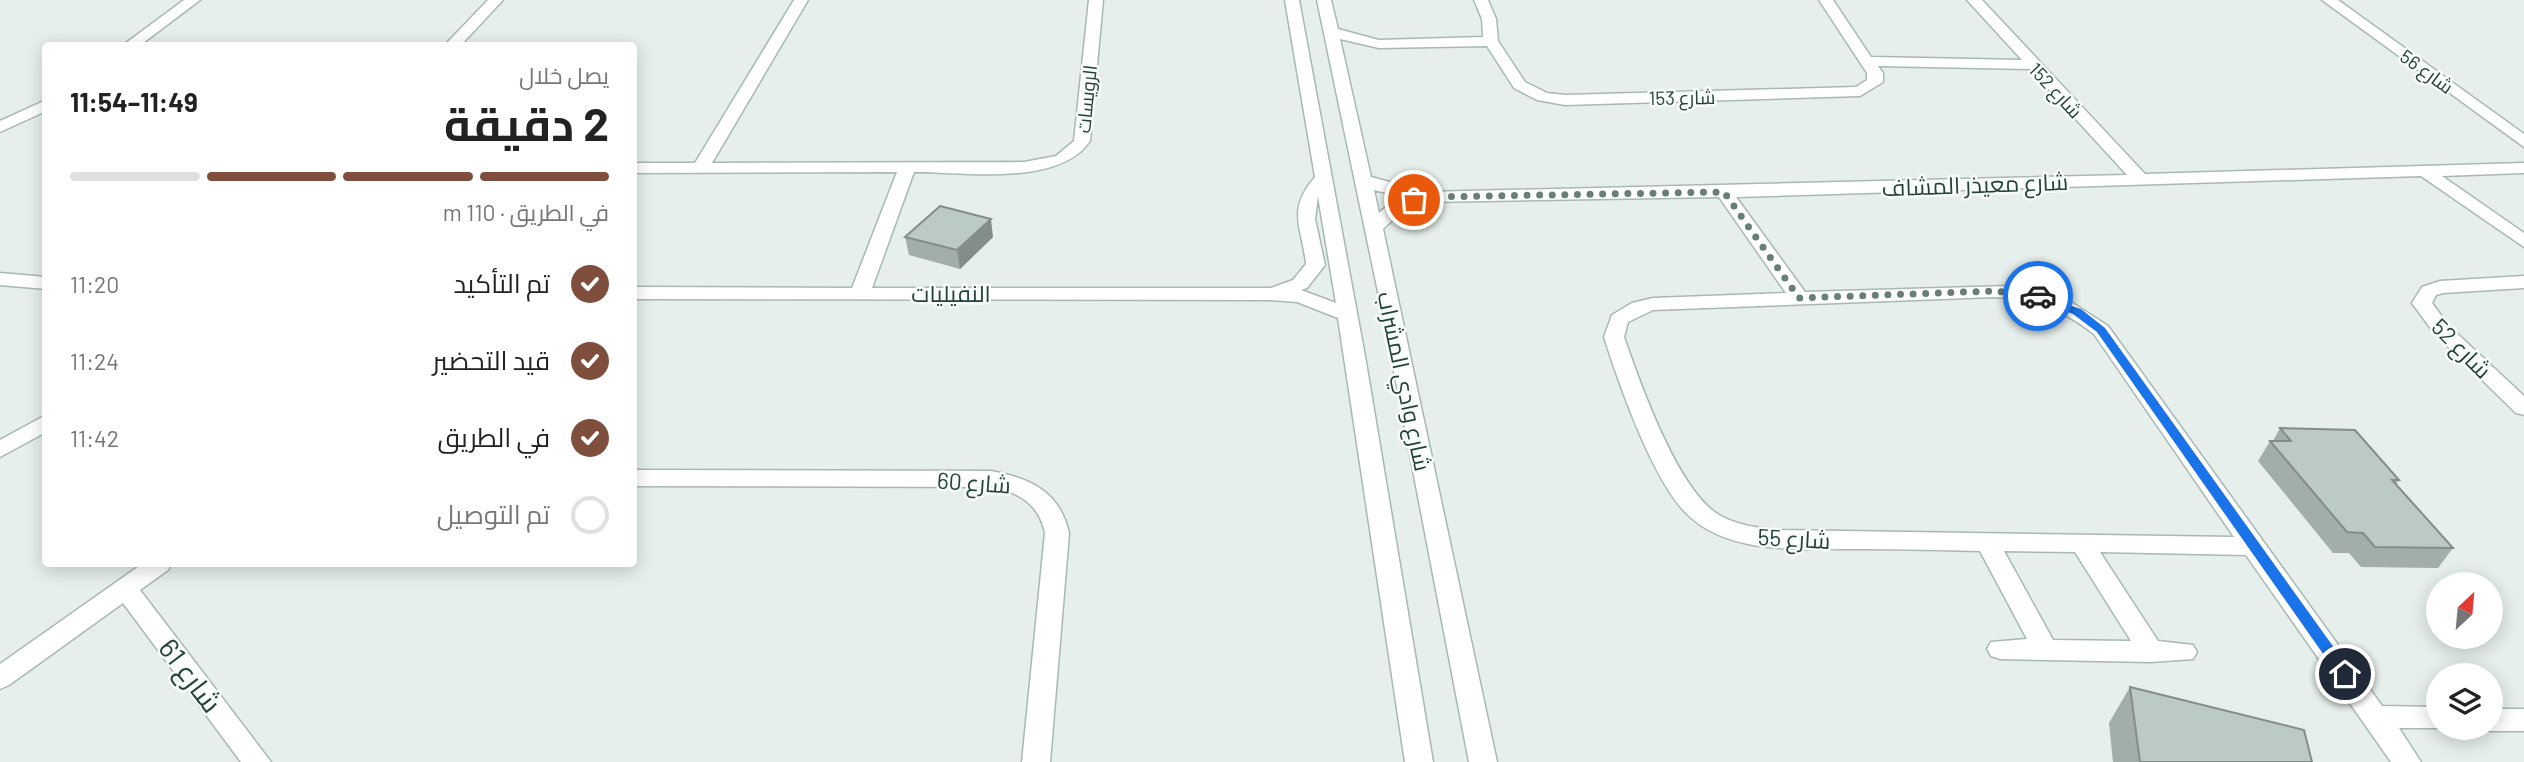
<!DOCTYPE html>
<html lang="ar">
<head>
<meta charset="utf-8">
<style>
	:root { --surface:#fff; --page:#f2f2f2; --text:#222; --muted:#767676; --line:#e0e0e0; --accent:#804e3d }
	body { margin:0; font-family:Barlow,Cairo,sans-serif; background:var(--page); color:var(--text); direction:rtl; height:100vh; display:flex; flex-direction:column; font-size:26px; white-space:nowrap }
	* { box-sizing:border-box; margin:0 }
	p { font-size:23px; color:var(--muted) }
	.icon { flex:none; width:38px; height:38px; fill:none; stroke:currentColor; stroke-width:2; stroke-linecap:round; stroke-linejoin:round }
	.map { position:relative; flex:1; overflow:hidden; direction:ltr }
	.details { position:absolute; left:42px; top:42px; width:595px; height:525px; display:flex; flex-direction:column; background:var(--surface); border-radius:7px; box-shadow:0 4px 18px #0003; direction:rtl }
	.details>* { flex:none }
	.needle { width:46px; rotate:26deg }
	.fabs { position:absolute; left:2426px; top:572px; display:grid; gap:14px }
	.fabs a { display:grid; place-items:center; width:77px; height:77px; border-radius:50%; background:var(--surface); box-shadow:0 4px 18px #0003; font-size:35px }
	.pin { position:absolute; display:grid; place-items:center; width:60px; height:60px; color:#fff; margin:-30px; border:4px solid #fff; border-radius:50%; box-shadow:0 2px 7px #0007 }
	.courier { position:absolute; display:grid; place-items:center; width:70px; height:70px; margin:-35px; border:5px solid #1a73e8; border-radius:50%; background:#fff; color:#222; box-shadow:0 2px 9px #0007 }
	.head em { font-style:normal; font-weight:700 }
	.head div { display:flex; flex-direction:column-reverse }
	.head { display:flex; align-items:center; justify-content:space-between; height:119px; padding:0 28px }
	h1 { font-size:46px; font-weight:700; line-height:52px }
	.bar { display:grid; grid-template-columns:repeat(4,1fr); gap:10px 7px; align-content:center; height:84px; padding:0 28px }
	.bar i { height:9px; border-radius:5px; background:var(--line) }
	.bar .selected { background:var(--accent) }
	.bar p { grid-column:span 4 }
	ol { padding:0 28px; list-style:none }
	li { display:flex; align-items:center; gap:21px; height:77px }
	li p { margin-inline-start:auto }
	li .icon { padding:7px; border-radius:50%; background:var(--accent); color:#fff; stroke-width:4 }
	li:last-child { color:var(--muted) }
	li i { width:38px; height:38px; border:4px solid var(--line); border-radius:50% }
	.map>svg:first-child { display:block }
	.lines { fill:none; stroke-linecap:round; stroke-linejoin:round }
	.minor-casing { stroke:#a8b8b2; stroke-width:3 }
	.minor { fill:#fff; fill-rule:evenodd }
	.wall { fill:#a1aea9 }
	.shaded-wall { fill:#838d89 }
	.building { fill:#bbcac4; stroke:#838d89; stroke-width:2 }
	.route { fill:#1a73e8 }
	.done { stroke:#687f78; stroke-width:7; stroke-dasharray:0 12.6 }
	.labels { text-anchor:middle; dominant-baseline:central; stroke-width:5; stroke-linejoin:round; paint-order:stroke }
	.far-street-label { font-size:19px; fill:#24423a; stroke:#f7fbf9 }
	.street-label { font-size:23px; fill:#24423a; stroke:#f7fbf9 }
	.near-street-label { font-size:28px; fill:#24423a; stroke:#f7fbf9 }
</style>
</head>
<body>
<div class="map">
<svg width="2524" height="762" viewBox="0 0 2524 762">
	<rect width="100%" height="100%" fill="#e6efeb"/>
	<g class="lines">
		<defs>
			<g id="minor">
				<path d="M184 0H200L139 46H122Z"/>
				<path d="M488 0H503L460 46H444Z"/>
				<path d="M794 0H808L712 163 1024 162 1056 156 1074 141 1089 0H1103L1090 141C1059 187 964 172 914 172L872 288H1271L1293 280 1306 264C1302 226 1286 211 1315 177L1285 0H1299L1365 356 1433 762H1405L1338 318 1297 302 1269 300 634 299V287L852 288 897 172 634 173V163H695ZM1318 196 1336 303 1301 290 1307 288 1325 265 1315 219Z"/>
				<path d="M1317 0H1331L1338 29 1379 40 1483 37 1482 19 1474 0H1488L1496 19 1498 41 1525 82 1547 93 1565 95 1856 87 1867 80V73L1819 0H1833L1871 57 2022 60 1967 0H1982L2145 174 2524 163V173L2442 176 2524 233V247L2421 176 1736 197 1805 292 2009 286 2071 302 2108 326 2382 706 2438 707V728H2441H2399L2421 762H2391L2246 555 2100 552 2158 641 2193 645 2197 652 2193 659 2151 662 2000 659 1991 656 1987 649 1991 642 2027 639 1980 551C1940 550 1901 549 1862 549 1806 548 1732 557 1688 515 1653 482 1619 384 1604 337L1612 315 1632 303 1653 298 1786 293 1719 197 1427 202 1399 214 1383 229 1497 762H1469L1387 335ZM1340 39 1379 48 1487 46 1514 88 1537 100 1565 105 1860 96 1883 82V73L1878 66 2030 69 2127 175 1427 192 1371 177ZM1374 190 1407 198 1387 206 1379 213ZM1994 297C2033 299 2064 310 2094 334L2234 537 1781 530C1759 528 1738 526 1719 515 1678 491 1640 383 1624 337L1628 322 1653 310ZM2004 551 2075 552 2131 641 2053 640Z"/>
				<path d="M2322 0H2338L2524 134V147Z"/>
				<path d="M46 100V111L0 132V121Z"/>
				<path d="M0 273 46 277V289L0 285Z"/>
				<path d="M2524 276V288L2443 293 2436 295 2432 303 2448 325 2524 396V415L2516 413 2434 333 2412 303 2422 287 2440 281Z"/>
				<path d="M46 415V432L0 457V440Z"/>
				<path d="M634 470 991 471C1030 478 1060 492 1069 533L1050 762H1022L1045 533C1039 504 1019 492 991 487L634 486Z"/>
				<path d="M142 564H171L168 570 140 590 271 762H241L123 603 9 685 0 689V664Z"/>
				<path d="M2490 709H2524V731H2490L2481 728H2490Z"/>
			</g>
		</defs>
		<use href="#minor" class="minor-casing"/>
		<use href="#minor" class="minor"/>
	</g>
	<g class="wall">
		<path d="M905 237H993L960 269 909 255Z"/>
		<path d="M2280 428 2399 480 2396 484 2453 548 2438 568 2361 567 2349 553H2333L2258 461 2270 441H2273Z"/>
		<path d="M2130 687 2312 762H2113L2109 723Z"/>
	</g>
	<path class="shaded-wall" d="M991 219 993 237 960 269 957 250Z"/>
	<g class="building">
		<path d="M940 206 991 219 957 250 905 237Z"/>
		<path d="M2280 428 2355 430 2399 480H2392L2453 548 2375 547 2363 533 2347 532 2270 441H2291Z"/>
		<path d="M2130 687 2304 730 2312 762H2140Z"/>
	</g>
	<path class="route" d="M2035 294 2081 309 2105 328 2350 670V678H2340L2097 332 2073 314 2035 298Z"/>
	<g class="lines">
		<path class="done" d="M1414 200 1427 197 1724 192 1799 298 1994 291 2038 296"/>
	</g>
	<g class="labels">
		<g class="far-street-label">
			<text transform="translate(2427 71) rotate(36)">شارع 56</text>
			<text transform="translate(2056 90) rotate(47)">شارع 152</text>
			<text transform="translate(1682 97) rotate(-1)">شارع 153</text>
			<text transform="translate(1086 99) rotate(-84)">الرويسات</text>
		</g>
		<g class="street-label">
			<text transform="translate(1975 184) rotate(-2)">شارع معيذر المشاف</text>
			<text x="951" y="293">النفيليات</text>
			<text transform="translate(2462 348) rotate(45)">شارع 52</text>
			<text transform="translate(1405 381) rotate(78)">شارع وادي المشراب</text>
			<text transform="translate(974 482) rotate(4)">شارع 60</text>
			<text transform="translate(1794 538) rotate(3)">شارع 55</text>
		</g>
		<g class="near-street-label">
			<text transform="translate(191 675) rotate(53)">شارع 61</text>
		</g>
	</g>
</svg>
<div class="fabs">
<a><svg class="needle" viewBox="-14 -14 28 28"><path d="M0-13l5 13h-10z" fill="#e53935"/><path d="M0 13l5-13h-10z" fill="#767676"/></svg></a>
<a><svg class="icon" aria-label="layers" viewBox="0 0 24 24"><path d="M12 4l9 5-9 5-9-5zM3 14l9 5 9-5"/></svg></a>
</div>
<div class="pin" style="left:1414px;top:200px;background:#ea580c"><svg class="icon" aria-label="bag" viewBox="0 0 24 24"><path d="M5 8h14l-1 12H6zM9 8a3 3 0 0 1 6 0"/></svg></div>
<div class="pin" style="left:2345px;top:674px;background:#1f2937"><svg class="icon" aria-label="home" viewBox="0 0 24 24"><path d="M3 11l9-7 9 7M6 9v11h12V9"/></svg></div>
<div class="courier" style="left:2038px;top:296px"><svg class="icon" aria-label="car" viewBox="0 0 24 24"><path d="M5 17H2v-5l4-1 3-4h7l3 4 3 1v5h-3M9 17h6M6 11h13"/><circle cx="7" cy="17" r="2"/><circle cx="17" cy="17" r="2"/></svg></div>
<section class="details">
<div class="head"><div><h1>2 دقيقة</h1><p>يصل خلال</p></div><em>11:49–11:54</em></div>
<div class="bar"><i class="selected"></i><i class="selected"></i><i class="selected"></i><i></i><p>في الطريق · 110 m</p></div>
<ol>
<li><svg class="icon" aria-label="check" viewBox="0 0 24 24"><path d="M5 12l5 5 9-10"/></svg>تم التأكيد<p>11:20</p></li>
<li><svg class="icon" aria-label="check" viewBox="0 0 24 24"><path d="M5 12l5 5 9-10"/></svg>قيد التحضير<p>11:24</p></li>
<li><svg class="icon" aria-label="check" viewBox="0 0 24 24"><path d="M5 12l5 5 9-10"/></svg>في الطريق<p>11:42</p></li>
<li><i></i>تم التوصيل</li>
</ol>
</section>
</div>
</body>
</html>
